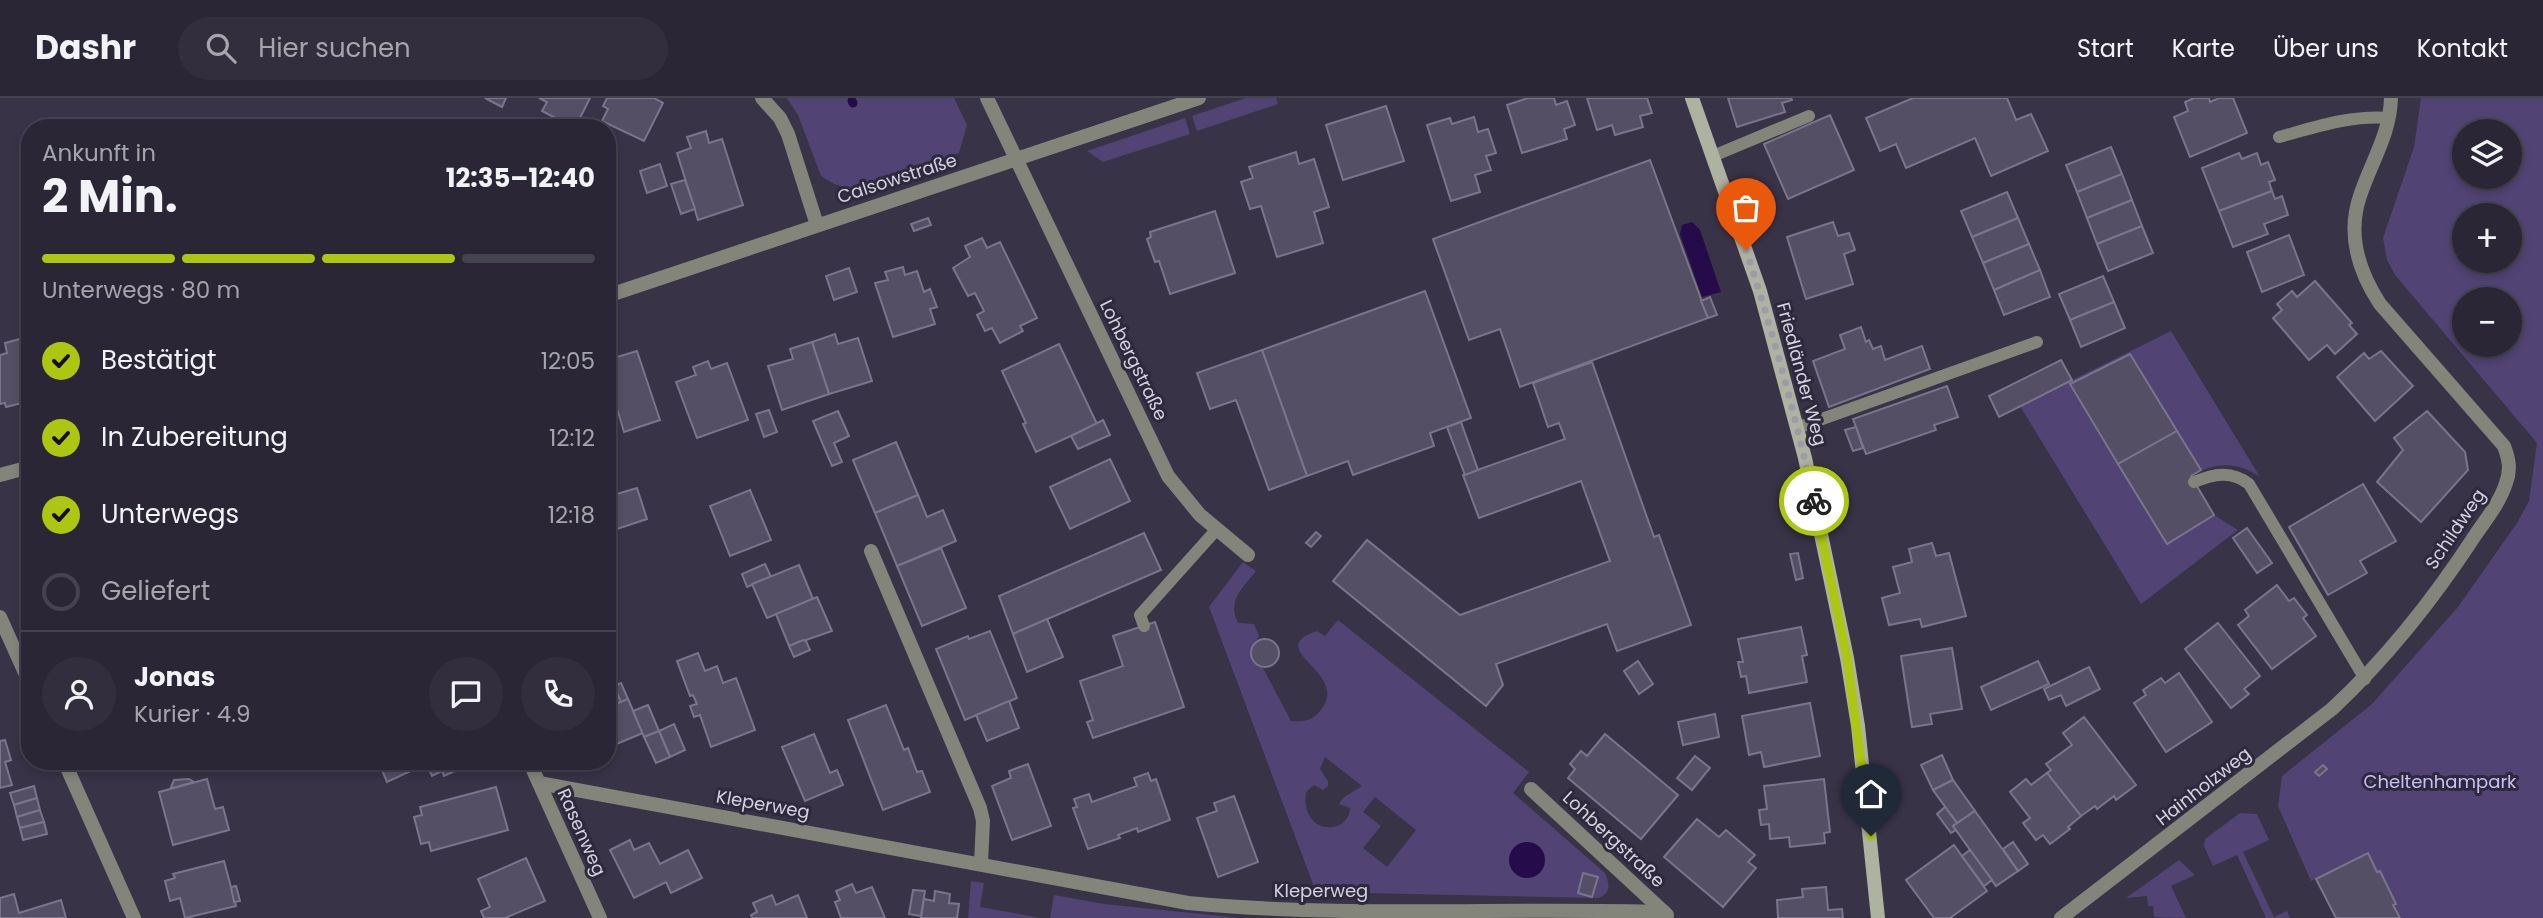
<!DOCTYPE html>
<html lang="de">
<head>
<meta charset="utf-8">
<style>
	:root { --surface:#2a2635; --page:#322e3d; --text:#f1f3f6; --muted:#a5a5ad; --line:#464350; --accent:#acc611 }
	body { margin:0; font-family:Poppins,sans-serif; background:var(--page); color:var(--text); height:100vh; display:flex; flex-direction:column; font-size:26px; white-space:nowrap }
	* { box-sizing:border-box; margin:0 }
	p { font-size:23px; color:var(--muted) }
	.icon { flex:none; width:38px; height:38px; fill:none; stroke:currentColor; stroke-width:2; stroke-linecap:round; stroke-linejoin:round }
	.map { position:relative; flex:1; overflow:hidden }
	.details { position:absolute; left:21px; top:21px; width:595px; height:651px; display:flex; flex-direction:column; background:var(--surface); border-radius:28px; box-shadow:0 4px 10px #0003,0 0 0 2px var(--line) }
	.details>* { flex:none }
	.fabs { position:absolute; left:2452px; top:21px; display:grid; gap:14px }
	.fabs a { display:grid; place-items:center; width:70px; height:70px; border-radius:50%; background:var(--surface); box-shadow:0 4px 10px #0003,0 0 0 2px var(--line); font-size:35px }
	.pin { position:absolute; display:grid; place-items:center; width:60px; height:60px; color:#fff; margin:-72px -30px; border-radius:50% 50% 50% 0; rotate:-45deg; box-shadow:0 0 7px #0007 }
	.pin .icon { rotate:45deg }
	.courier { position:absolute; display:grid; place-items:center; width:70px; height:70px; margin:-35px; border:5px solid #acc611; border-radius:50%; background:#fff; color:#222; box-shadow:0 2px 9px #0007 }
	.head em { font-style:normal; font-weight:700 }
	.head div { display:flex; flex-direction:column-reverse }
	.head { display:flex; align-items:center; justify-content:space-between; height:119px; padding:0 21px }
	h1 { font-size:46px; font-weight:700; line-height:52px }
	.bar { display:grid; grid-template-columns:repeat(4,1fr); gap:10px 7px; align-content:center; height:84px; padding:0 21px }
	.bar i { height:9px; border-radius:5px; background:var(--line) }
	.bar .current { background:var(--accent) }
	.bar p { grid-column:span 4 }
	.line { display:flex; align-items:center; gap:18px; padding:0 21px; border-top:2px solid var(--line) }
	.line div { flex:1 }
	.round { display:grid; place-items:center; flex:none; width:74px; height:74px; border-radius:37px; background:var(--page) }
	ol { padding:0 21px; list-style:none }
	li { display:flex; align-items:center; gap:21px; height:77px }
	li p { margin-inline-start:auto }
	li .icon { padding:7px; border-radius:50%; background:var(--accent); color:#111; stroke-width:4 }
	li:last-child { color:var(--muted) }
	li i { width:38px; height:38px; border:4px solid var(--line); border-radius:50% }
	header { display:flex; align-items:center; gap:42px; box-sizing:border-box; height:98px; padding:0 35px; background:var(--surface); border-bottom:2px solid var(--line) }
	header strong { font-size:33px }
	nav { display:flex; gap:38px; margin-inline-start:auto; font-size:24px }
	.search { width:490px; height:63px; background:var(--page); display:flex; align-items:center; gap:18px; box-sizing:border-box; padding:0 24px; border-radius:38px; color:var(--muted); font-size:26px }
	.map>svg:first-child { display:block }
	.green { fill:#514373; fill-rule:evenodd }
	.water { fill:#250b49 }
	.lines { fill:none; stroke-linecap:round; stroke-linejoin:round }
	.stream { stroke:#250b49; stroke-width:9 }
	.building { fill:#554f65; stroke:#7a748c; stroke-width:2 }
	.lane { stroke:#83857b; stroke-width:12 }
	.street { stroke:#83857b; stroke-width:14 }
	.secondary { stroke:#adb2a1; stroke-width:14 }
	.done { stroke:#9e9aaa; stroke-width:7; stroke-dasharray:0 12.6 }
	.route { stroke:#acc611; stroke-width:9 }
	.labels { text-anchor:middle; dominant-baseline:central; stroke-width:6; stroke-linejoin:round; paint-order:stroke }
	.street-label { font-size:18px; fill:#d5d2e0; stroke:#2e293d }
	.park-label { font-size:18px; fill:#cdbef8; stroke:#2e293d }
</style>
</head>
<body>
<header>
<strong>Dashr</strong>
<div class="search"><svg class="icon" aria-label="search" viewBox="0 0 24 24"><circle cx="10" cy="10" r="6"/><path d="M15 15l6 6"/></svg>Hier suchen</div>
<nav><a>Start</a><a>Karte</a><a>Über uns</a><a>Kontakt</a></nav>
</header>
<div class="map">
<svg width="2543" height="820" viewBox="0 0 2543 820">
	<rect width="100%" height="100%" fill="#383347"/>
	<g class="green">
		<path d="M787 0H954L967 27 959 55 862 90H849L834 86 821 78 798 17Z"/>
		<path d="M1246 0H1276L1278 6 1197 33 1192 18Z"/>
		<path d="M2421 0H2543V820H2400L2393 807 2396 805 2380 773 2377 774 2368 756 2311 783 2278 708 2282 678 2372 606 2458 509 2517 425 2529 403 2537 345 2395 177 2387 162 2383 140 2414 49ZM2464 33H2510V79H2464ZM2464 117H2510V163H2464ZM2464 201H2510V247H2464Z"/>
		<path d="M1185 20 1190 36 1103 64 1087 53Z"/>
		<path d="M2171 233 2260 379C2238 363 2214 364 2191 378L2214 417 2238 432 2141 506 2020 308Z"/>
		<path d="M1243 464 1256 473C1242 491 1227 502 1238 525L1254 526 1259 538 1250 553 1253 564 1263 570 1291 623C1303 624 1312 623 1320 613 1353 574 1260 552 1317 533L1325 538 1338 522 1529 674 1513 695 1605 775C1610 787 1611 795 1598 800L1316 794 1209 509ZM1325 659 1362 688 1344 699 1339 706 1350 710C1349 738 1300 738 1306 694L1314 687 1323 692 1328 688V683L1320 671ZM1375 699 1416 732 1387 769 1363 750 1381 728 1363 714Z"/>
		<path d="M2240 715 2257 716 2269 742 2243 754 2274 819 2287 813 2290 820H2266L2237 757 2213 768 2204 748 2205 741Z"/>
		<path d="M2179 762 2195 777 2171 788 2186 820 2154 819 2153 808H2148L2147 798 2126 800Z"/>
		<path d="M971 783 984 785 980 809 1041 820H968Z"/>
		<path d="M1054 797 1104 806 1240 820H1050Z"/>
	</g>
	<g class="water">
		<path d="M1692 124 1700 132 1721 194 1702 199 1680 136 1682 127Z"/>
		<circle cx="1527" cy="762" r="18"/>
	</g>
	<g class="lines">
		<path class="stream" d="M852 3 853 5"/>
	</g>
	<g class="building">
		<path d="M485 0H506L502 9Z"/>
		<path d="M539 0H590L575 30 542 13 547 4Z"/>
		<path d="M607 0H654L663 5 644 43 602 23 608 11 603 8Z"/>
		<path d="M1528 0H1554L1556 7 1567 3 1575 27 1564 31 1567 41 1522 55 1507 7Z"/>
		<path d="M1587 0H1647L1652 15 1640 18 1643 29 1615 37 1612 27 1597 32Z"/>
		<path d="M1728 0H1791L1792 2 1782 5 1785 14 1737 29Z"/>
		<path d="M1913 0H2007L2016 22 2031 16 2048 53 1991 78 1975 40 1906 70 1896 46 1880 53 1866 20Z"/>
		<path d="M2194 0H2209L2210 4 2219 0H2233L2247 35 2190 59 2174 19 2188 13 2185 4Z"/>
		<path d="M1386 8 1404 63 1343 82 1326 27Z"/>
		<path d="M1830 17 1854 72 1788 101 1764 46Z"/>
		<path d="M1474 19 1478 34 1488 31 1496 55 1486 58 1491 72 1475 77 1480 94 1451 103 1427 27 1450 20 1452 26Z"/>
		<path d="M706 33 709 45 722 41 743 107 698 122 677 55 691 50 687 39Z"/>
		<path d="M2111 49 2122 76 2077 94 2066 67Z"/>
		<path d="M1296 54 1299 66 1314 61 1329 109 1314 114 1323 145 1277 159 1261 108 1250 111 1241 84 1253 80 1249 69Z"/>
		<path d="M2239 55 2242 61 2257 55 2261 67 2268 64 2275 82 2269 84 2272 93 2219 113 2202 70Z"/>
		<path d="M1650 62 1708 220 1520 289 1500 231 1469 242 1433 141Z"/>
		<path d="M660 66 667 88 647 95 640 73Z"/>
		<path d="M2122 76 2132 102 2087 120 2077 94Z"/>
		<path d="M685 82 695 111 681 116 671 86Z"/>
		<path d="M2272 93 2275 101 2282 98 2288 117 2264 126 2268 136 2233 149 2219 113Z"/>
		<path d="M2007 94 2018 120 1972 139 1961 113Z"/>
		<path d="M2132 102 2142 128 2097 146 2087 120Z"/>
		<path d="M1215 113 1235 175 1170 196 1159 163 1155 164 1147 141 1151 139 1150 134Z"/>
		<path d="M928 120 931 127 914 133 911 126Z"/>
		<path d="M2018 120 2029 146 1983 165 1972 139Z"/>
		<path d="M1833 124 1838 138 1849 135 1855 152 1844 156 1853 186 1806 201 1787 139Z"/>
		<path d="M2142 128 2153 155 2108 173 2097 146Z"/>
		<path d="M2289 137 2304 177 2262 194 2247 154Z"/>
		<path d="M982 140 987 150 1000 144 1037 220 1020 228 1023 233 1000 245 992 230 985 233 977 217 984 213 975 195 968 198 953 170 970 159 965 148Z"/>
		<path d="M2029 146 2040 172 1994 192 1983 165Z"/>
		<path d="M903 169 905 177 917 173 924 194 930 191 937 209 930 211 935 226 893 239 875 185 888 182 885 174Z"/>
		<path d="M849 170 857 194 834 202 826 178Z"/>
		<path d="M2040 172 2050 199 2004 217 1994 192Z"/>
		<path d="M2103 178 2114 204 2070 222 2059 196Z"/>
		<path d="M2315 183 2352 225 2349 227 2357 236 2335 256 2327 247 2309 262 2273 220 2282 212 2277 206 2292 193 2297 199Z"/>
		<path d="M1425 193 1471 320 1430 335 1434 348 1353 377 1348 363 1307 378 1262 252Z"/>
		<path d="M1710 199 1717 217 1708 220 1701 203Z"/>
		<path d="M2114 204 2125 230 2081 249 2070 222Z"/>
		<path d="M1861 229 1866 244 1869 242 1873 251 1881 248 1885 262 1922 248 1930 271 1829 309 1813 263 1845 251 1840 237Z"/>
		<path d="M835 236 838 246 858 240 872 283 829 296 812 244Z"/>
		<path d="M30 238V303L6 309 5 305 0 306V257L7 255 5 245Z"/>
		<path d="M812 244 829 296 782 312 768 268 793 261 790 251Z"/>
		<path d="M1059 246 1097 326 1036 354 1023 326 1026 325 1002 273Z"/>
		<path d="M1262 252 1307 378 1269 392 1236 302 1210 311 1197 275Z"/>
		<path d="M637 253 660 322 624 334 616 307 607 310V262Z"/>
		<path d="M2381 253 2413 288 2375 323 2337 279 2364 255 2369 261Z"/>
		<path d="M2130 256 2177 333 2118 366 2070 286Z"/>
		<path d="M2061 262 2072 282 1999 319 1989 298Z"/>
		<path d="M708 263 711 271 727 265 748 322 697 340 676 284 696 277 693 269Z"/>
		<path d="M1592 264 1654 439 1659 437 1691 527 1617 553 1607 526 1496 566 1503 587 1486 608 1333 483 1367 442 1460 517 1610 463 1581 383 1479 420 1463 377 1565 341 1559 325 1548 329 1533 285Z"/>
		<path d="M1947 288 1958 319 1934 327 1936 332 1866 356 1853 321Z"/>
		<path d="M769 312 777 334 764 339 756 316Z"/>
		<path d="M838 313 849 338 834 345 842 364 832 368 813 323Z"/>
		<path d="M2427 313 2465 354 2468 372 2421 424 2377 384 2403 352 2394 340Z"/>
		<path d="M1103 322 1110 337 1078 351 1071 338Z"/>
		<path d="M1461 324 1478 372 1465 377 1447 329Z"/>
		<path d="M1856 329 1863 350 1853 353 1845 332Z"/>
		<path d="M2177 333 2201 372 2191 378 2214 417 2167 446 2118 366Z"/>
		<path d="M896 344 918 397 875 415 853 362Z"/>
		<path d="M1110 361 1130 403 1070 431 1050 389Z"/>
		<path d="M2363 386 2396 443 2360 463 2367 475 2328 497 2289 429Z"/>
		<path d="M637 390 647 421 617 431 607 399Z"/>
		<path d="M750 392 771 442 730 458 710 408Z"/>
		<path d="M918 397 927 419 943 412 956 443 897 468 875 415Z"/>
		<path d="M2247 430 2272 465 2257 475 2233 440Z"/>
		<path d="M30 433V479L27 480 21 460 29 459 22 435Z"/>
		<path d="M1316 434 1321 438 1311 449 1306 445Z"/>
		<path d="M1144 435 1161 472 1013 536 999 498Z"/>
		<path d="M1932 445 1936 458 1949 455 1966 518 1922 529 1920 521 1889 527 1882 500 1900 495 1893 469 1912 464 1909 451Z"/>
		<path d="M941 450 966 510 922 528 897 468Z"/>
		<path d="M1798 455 1803 480 1796 482 1790 456Z"/>
		<path d="M765 466 771 479 747 489 742 476Z"/>
		<path d="M799 467 813 501 767 520 752 486Z"/>
		<path d="M2277 487 2289 503 2294 500 2307 517 2303 520 2316 538 2272 571 2238 527 2249 518 2245 512Z"/>
		<path d="M817 499 832 533 789 548 776 516Z"/>
		<path d="M1047 521 1063 559 1027 574 1013 536Z"/>
		<path d="M1155 524 1184 609 1093 640 1087 624 1093 622 1080 583 1123 568 1113 538Z"/>
		<path d="M2218 525 2260 578 2244 591 2249 596 2231 610 2185 551Z"/>
		<path d="M1801 529 1807 557 1802 558 1807 584 1749 595 1746 578 1741 579 1738 564H1743L1738 541Z"/>
		<path d="M990 533 1017 600 965 622 936 551 968 538 969 541Z"/>
		<circle cx="1265" cy="555" r="14"/>
		<path d="M803 542 806 543 810 552 794 559 789 548Z"/>
		<path d="M1952 550 1962 611 1930 616 1932 626 1912 629 1901 558Z"/>
		<path d="M698 555 705 573 717 568 723 585 736 580 755 632 711 649 700 617 694 619 690 608 697 606 693 597 690 598 677 563Z"/>
		<path d="M1638 563 1653 586 1639 596 1624 573Z"/>
		<path d="M2038 563 2049 586 1991 612 1981 589Z"/>
		<path d="M2089 569 2100 591 2066 608 2061 597 2049 602 2044 591Z"/>
		<path d="M607 572 621 604 607 610Z"/>
		<path d="M2179 575 2212 624 2166 654 2134 605 2146 597 2143 592 2161 580 2165 585Z"/>
		<path d="M621 585 628 601 621 604 614 588Z"/>
		<path d="M628 601 643 635 607 650V610Z"/>
		<path d="M1009 603 1019 630 987 643 976 617Z"/>
		<path d="M1810 605 1820 658 1764 669 1761 654 1749 657 1742 618Z"/>
		<path d="M648 607 659 633 644 639 633 613Z"/>
		<path d="M886 607 904 652 908 650 917 674 922 673 930 694 883 712 848 622Z"/>
		<path d="M1715 616 1719 639 1683 647 1678 624Z"/>
		<path d="M2084 619 2136 687 2116 702 2114 698 2097 711 2095 708 2081 718 2047 675 2051 672 2046 666 2072 647 2063 635Z"/>
		<path d="M674 626 685 652 670 659 659 633Z"/>
		<path d="M659 633 670 659 656 665 644 639Z"/>
		<path d="M814 636 830 675 837 672 843 687 805 703 782 649Z"/>
		<path d="M1605 636 1678 697 1641 741 1568 680 1575 671 1570 666 1581 653 1587 658Z"/>
		<path d="M5 642 11 662 5 664 12 687 0 690V643Z"/>
		<path d="M1942 657 1953 682 1933 692 1921 667Z"/>
		<path d="M1695 658 1710 670 1692 692 1677 680Z"/>
		<path d="M396 663H409L413 672 387 684 381 670Z"/>
		<path d="M436 663H477L444 678 442 673 432 678 427 667Z"/>
		<path d="M1028 666 1051 728 1012 742 992 688 1011 680 1009 673Z"/>
		<path d="M2323 667 2327 671 2319 678 2315 674Z"/>
		<path d="M1148 675 1151 683 1156 681 1170 722 1138 734 1137 730 1118 737 1120 740 1088 751 1073 710 1077 709 1074 701 1089 696 1092 704 1137 688 1134 680Z"/>
		<path d="M2047 675 2081 718 2068 729 2070 731 2050 746 2043 737 2036 742 2023 725 2030 720 2010 694 2026 681 2031 687Z"/>
		<path d="M189 681 194 684 173 690 171 689 174 682Z"/>
		<path d="M207 681 215 711 223 709 229 732 173 747 159 694Z"/>
		<path d="M1824 681 1830 734 1824 735 1825 745 1790 749 1789 739 1770 741 1769 726 1761 727 1759 712 1767 711 1764 688Z"/>
		<path d="M1953 682 1975 713 1957 725 1933 692Z"/>
		<path d="M34 688 37 700 14 707 10 695Z"/>
		<path d="M496 689 508 732 431 753 429 744 421 746 414 719 422 717 420 709Z"/>
		<path d="M1234 698 1258 764 1218 779 1197 720 1217 713 1214 705Z"/>
		<path d="M37 700 40 712 17 719 14 707Z"/>
		<path d="M1945 709 1957 725 1953 728 1956 732 1951 735 1937 716Z"/>
		<path d="M40 712 44 724 20 730 17 719Z"/>
		<path d="M1975 713 2018 773 1996 788 1953 728Z"/>
		<path d="M1697 721 1719 739 1726 732 1755 757 1748 764 1756 770 1723 809 1664 759Z"/>
		<path d="M44 724 47 736 23 742 20 730Z"/>
		<path d="M630 742 634 752 649 745 660 766 688 752 702 780 671 795 666 784 634 800 610 752Z"/>
		<path d="M2013 744 2028 766 2018 773 2003 751Z"/>
		<path d="M1954 747 1987 793 1950 820H1934L1906 782Z"/>
		<path d="M1970 752 1992 782 1984 788 1962 758Z"/>
		<path d="M2368 755 2377 774 2380 773 2396 806 2393 807 2400 820H2336L2316 781Z"/>
		<path d="M526 760 545 803 505 820H484L481 813 490 809 478 781Z"/>
		<path d="M224 763 236 808 185 820 180 800 170 803 165 783 175 780 173 776Z"/>
		<path d="M1583 775 1598 779 1592 799 1578 795Z"/>
		<path d="M852 786 856 795 872 789 885 820H841L835 804 840 802 836 793Z"/>
		<path d="M236 788 240 803 234 804 231 789Z"/>
		<path d="M1826 789 1828 812 1842 811 1843 820H1778L1777 802 1803 799 1802 791Z"/>
		<path d="M913 792 925 793 921 818 909 816Z"/>
		<path d="M935 793 950 796 949 805 959 806 957 820H921L924 801 934 803Z"/>
		<path d="M14 796 19 815 61 802 66 820H0V800Z"/>
		<path d="M772 797 776 807 798 797 807 820H752L751 817 757 814 753 805Z"/>
	</g>
	<g class="lines">
		<g class="lane">
			<path d="M2279 39C2316 29 2350 17 2389 20"/>
			<path d="M1713 58 1809 18"/>
			<path d="M1797 330 2037 244"/>
			<path d="M2194 384C2214 376 2231 372 2249 386L2365 581"/>
			<path d="M1144 528 1140 517 1217 431"/>
		</g>
		<g class="street">
			<path d="M762 0 780 20 788 36 817 127"/>
			<path d="M987 0 1168 378 1200 417 1248 457"/>
			<path d="M607 198 1199 0"/>
			<path d="M0 377 30 369"/>
			<path d="M871 453 980 710 983 723 981 765"/>
			<path d="M0 519 30 586"/>
			<path d="M64 663 134 820"/>
			<path d="M529 663 600 820"/>
			<path d="M539 685 1188 805C1346 820 1506 809 1664 814"/>
			<path d="M1531 691 1667 817"/>
			<path d="M2061 820 2332 611C2387 560 2435 499 2476 436 2487 420 2500 404 2506 385 2511 372 2509 361 2504 348L2380 206C2359 174 2347 136 2360 98 2371 64 2390 37 2391 0"/>
		</g>
		<path class="secondary" d="M1692 0 1760 193 1805 360 1847 560 1858 628 1878 820"/>
	</g>
	<g class="lines">
		<path class="done" d="M1746 152C1773 234 1796 319 1814 403"/>
		<path class="route" d="M1814 403 1847 560 1871 738"/>
	</g>
	<g class="labels">
		<g class="street-label">
			<text transform="translate(897 80) rotate(-18)">Calsowstraße</text>
			<text transform="translate(1134 262) rotate(64)">Lohbergstraße</text>
			<text transform="translate(1802 276) rotate(75)">Friedländer Weg</text>
			<text transform="translate(2455 431) rotate(-56)">Schildweg</text>
			<text transform="translate(2203 688) rotate(-38)">Hainholzweg</text>
			<text transform="translate(763 706) rotate(10)">Kleperweg</text>
			<text transform="translate(582 734) rotate(66)">Rasenweg</text>
			<text transform="translate(1614 741) rotate(43)">Lohbergstraße</text>
			<text x="1321" y="792">Kleperweg</text>
		</g>
		<g class="park-label">
			<text x="2440" y="683">Cheltenhampark</text>
		</g>
	</g>
</svg>
<div class="fabs">
<a><svg class="icon" aria-label="layers" viewBox="0 0 24 24"><path d="M12 4l9 5-9 5-9-5zM3 14l9 5 9-5"/></svg></a>
<a>+</a>
<a>−</a>
</div>
<div class="pin" style="left:1746px;top:152px;background:#ea580c"><svg class="icon" aria-label="bag" viewBox="0 0 24 24"><path d="M5 8h14l-1 12H6zM9 8a3 3 0 0 1 6 0"/></svg></div>
<div class="pin" style="left:1871px;top:738px;background:#1f2937"><svg class="icon" aria-label="home" viewBox="0 0 24 24"><path d="M3 11l9-7 9 7M6 9v11h12V9"/></svg></div>
<div class="courier" style="left:1814px;top:403px"><svg class="icon" aria-label="bike" viewBox="0 0 24 24"><circle cx="6" cy="16" r="4"/><circle cx="18" cy="16" r="4"/><path d="M6 16l4-8h5l3 8M10 8l3 8H6M13 5h3"/></svg></div>
<section class="details">
<div class="head"><div><h1>2 Min.</h1><p>Ankunft in</p></div><em>12:35–12:40</em></div>
<div class="bar"><i class="current"></i><i class="current"></i><i class="current"></i><i></i><p>Unterwegs · 80 m</p></div>
<ol>
<li><svg class="icon" aria-label="check" viewBox="0 0 24 24"><path d="M5 12l5 5 9-10"/></svg>Bestätigt<p>12:05</p></li>
<li><svg class="icon" aria-label="check" viewBox="0 0 24 24"><path d="M5 12l5 5 9-10"/></svg>In Zubereitung<p>12:12</p></li>
<li><svg class="icon" aria-label="check" viewBox="0 0 24 24"><path d="M5 12l5 5 9-10"/></svg>Unterwegs<p>12:18</p></li>
<li><i></i>Geliefert</li>
</ol>
<div class="line" style="height:126px"><a class="round"><svg class="icon" aria-label="person" viewBox="0 0 24 24"><circle cx="12" cy="8" r="4"/><path d="M4 21q1-7 8-7t8 7"/></svg></a><div><b>Jonas</b><p>Kurier · 4.9</p></div><a class="round"><svg class="icon" aria-label="chat" viewBox="0 0 24 24"><path d="M4 5h16v11H9l-5 4z"/></svg></a><a class="round"><svg class="icon" aria-label="phone" viewBox="0 0 24 24"><path d="M5 4h4l2 5-3 2q2 4 5 5l2-3 5 2v4C11 20 4 13 5 4z"/></svg></a></div>
</section>
</div>
</body>
</html>
